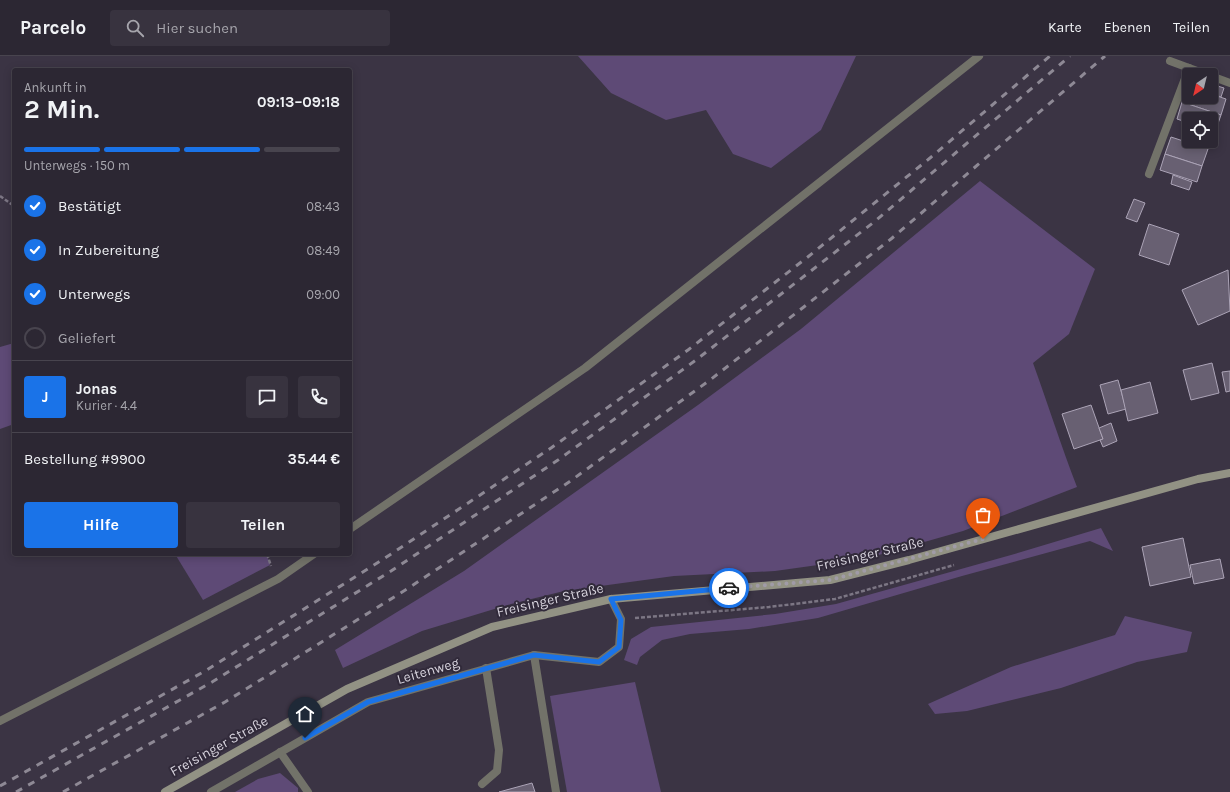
<!DOCTYPE html>
<html lang="de">
<head>
<meta charset="utf-8">
<style>
	:root { --surface:#2c2733; --page:#38333f; --text:#f1f3f6; --muted:#a6a5ac; --line:#48444e; --accent:#1a73e8 }
	body { margin:0; font-family:Karla,sans-serif; background:var(--page); color:var(--text); height:100vh; display:flex; flex-direction:column; font-size:15px; white-space:nowrap }
	* { box-sizing:border-box; margin:0 }
	p { font-size:13px; color:var(--muted) }
	.icon { flex:none; width:22px; height:22px; fill:none; stroke:currentColor; stroke-width:2; stroke-linecap:round; stroke-linejoin:round }
	.map { position:relative; flex:1; overflow:hidden }
	.panel { position:absolute; left:12px; top:12px; width:340px; height:488px; display:flex; flex-direction:column; background:var(--surface); border-radius:4px; box-shadow:0 2px 10px #0003,0 0 0 1px var(--line) }
	.panel>* { flex:none }
	.needle { width:26px; rotate:215deg }
	.tools { position:absolute; left:1182px; top:12px; display:grid; gap:8px }
	.tools a { display:grid; place-items:center; width:36px; height:36px; border-radius:4px; background:var(--surface); box-shadow:0 2px 10px #0003,0 0 0 1px var(--line); font-size:20px }
	.pin { position:absolute; display:grid; place-items:center; width:34px; height:34px; color:#fff; margin:-41px -17px; border-radius:50% 50% 50% 0; rotate:-45deg; box-shadow:0 0 4px #0007 }
	.pin .icon { rotate:45deg }
	.courier { position:absolute; display:grid; place-items:center; width:40px; height:40px; margin:-20px; border:3px solid #1a73e8; border-radius:50%; background:#fff; color:#222; box-shadow:0 1px 5px #0007 }
	.head em { font-style:normal; font-weight:700 }
	.head div { display:flex; flex-direction:column-reverse }
	.head { display:flex; align-items:center; justify-content:space-between; height:68px; padding:0 12px }
	h1 { font-size:26px; font-weight:700; line-height:30px }
	.bar { display:grid; grid-template-columns:repeat(4,1fr); gap:6px 4px; align-content:center; height:48px; padding:0 12px }
	.bar i { height:5px; border-radius:3px; background:var(--line) }
	.bar .selected { background:var(--accent) }
	.bar p { grid-column:span 4 }
	.line { display:flex; align-items:center; gap:10px; padding:0 12px; border-top:1px solid var(--line) }
	.line div { flex:1 }
	.round { display:grid; place-items:center; flex:none; width:42px; height:42px; border-radius:4px; background:var(--page) }
	ol { padding:0 12px; list-style:none }
	li { display:flex; align-items:center; gap:12px; height:44px }
	li p { margin-inline-start:auto }
	li .icon { padding:4px; border-radius:50%; background:var(--accent); color:#fff; stroke-width:4 }
	li:last-child { color:var(--muted) }
	li i { width:22px; height:22px; border:2px solid var(--line); border-radius:50% }
	.cta { display:flex; gap:8px; margin-top:auto; padding:8px 12px }
	.cta a { flex:1; height:46px; border-radius:4px; background:var(--accent); color:#fff; font-size:16px; font-weight:700; line-height:46px; text-align:center }
	.cta a+a { background:var(--page); color:var(--text) }
	header { display:flex; align-items:center; gap:24px; box-sizing:border-box; height:56px; padding:0 20px; background:var(--surface); border-bottom:1px solid var(--line) }
	header strong { font-size:19px }
	nav { display:flex; gap:22px; margin-inline-start:auto; font-size:14px }
	.search { width:280px; height:36px; background:var(--page); display:flex; align-items:center; gap:10px; box-sizing:border-box; padding:0 14px; border-radius:4px; color:var(--muted); font-size:15px }
	.map>svg:first-child { display:block }
	.green { fill:#5e4a76 }
	.building { fill:#686072; stroke:#aca4b7 }
	.lines { fill:none; stroke-linecap:round; stroke-linejoin:round }
	.path { stroke:#7c7684; stroke-width:2.5; stroke-dasharray:4 2; stroke-linecap:butt }
	.service { stroke:#727269; stroke-width:8 }
	.minor { stroke:#727269; stroke-width:8 }
	.secondary { stroke:#929284; stroke-width:8 }
	.rail { stroke:#8e8995; stroke-width:3; stroke-dasharray:7 7; stroke-linecap:butt }
	.done { stroke:#a09ba7; stroke-width:4; stroke-dasharray:0 7.2 }
	.route { stroke:#1a73e8; stroke-width:5 }
	.labels { text-anchor:middle; dominant-baseline:central; stroke-width:4; stroke-linejoin:round; paint-order:stroke }
	.street-label { font-size:14px; fill:#d7d3dd; stroke:#312a3a }
</style>
</head>
<body>
<header>
<strong>Parcelo</strong>
<div class="search"><svg class="icon" aria-label="search" viewBox="0 0 24 24"><circle cx="10" cy="10" r="6"/><path d="M15 15l6 6"/></svg>Hier suchen</div>
<nav><a>Karte</a><a>Ebenen</a><a>Teilen</a></nav>
</header>
<div class="map">
<svg width="1230" height="736" viewBox="0 0 1230 736">
	<rect width="100%" height="100%" fill="#3b3444"/>
	<g class="green">
		<path d="M578 0H856L821 74 771 112 733 98 706 54 666 64 611 37Z"/>
		<path d="M980 125 1095 213 1069 278 1033 307C1048 348 1061 390 1077 431L963 475 868 502 775 515 674 520 564 535 511 548 422 575 343 612 335 594 464 515 698 349 801 273Z"/>
		<path d="M14 287V368L0 373V291Z"/>
		<path d="M1101 472 1113 495 1090 485 962 520 818 562 749 573 690 578 662 584 640 601 637 609 624 604 631 583 651 571 775 558 836 548 1011 499Z"/>
		<path d="M175 498H267L270 509 203 544Z"/>
		<path d="M1125 560 1192 576 1187 596 1137 606 1061 632 967 655 935 658 928 648 1011 611 1115 579Z"/>
		<path d="M635 626 661 736H567L550 640Z"/>
		<path d="M280 717 298 732V736H235L258 723Z"/>
	</g>
	<g class="building">
		<path d="M1211 28 1224 32 1221 41 1211 37Z"/>
		<path d="M1188 30 1189 41H1211V38L1226 43 1221 59 1182 46Z"/>
		<path d="M1182 46 1221 59 1215 76 1211 74V63H1189V67L1177 63Z"/>
		<path d="M1188 77 1189 85H1206L1203 92 1185 85Z"/>
		<path d="M1171 81 1208 93 1202 110 1165 98Z"/>
		<path d="M1165 98 1202 110 1197 126 1160 114Z"/>
		<path d="M1173 119 1192 126 1189 134 1171 128Z"/>
		<path d="M1134 143 1145 147 1137 166 1126 162Z"/>
		<path d="M1149 168 1179 178 1169 209 1139 199Z"/>
		<path d="M1228 214 1230 255 1198 269 1182 234Z"/>
		<path d="M1212 307 1219 337 1191 344 1183 314Z"/>
		<path d="M1230 315V335L1226 336 1222 316Z"/>
		<path d="M1118 324 1126 353 1108 358 1100 329Z"/>
		<path d="M1150 326 1158 357 1128 365 1121 334Z"/>
		<path d="M1091 349 1103 383 1074 393 1062 358Z"/>
		<path d="M1111 367 1117 385 1103 391 1100 384 1103 383 1099 372Z"/>
		<path d="M1183 482 1191 521 1150 530 1142 491Z"/>
		<path d="M1220 503 1224 522 1194 528 1190 509Z"/>
		<path d="M532 727 535 736H499Z"/>
	</g>
	<g class="lines">
		<g class="path">
			<path d="M0 140 14 150"/>
			<path d="M267 498 271 510"/>
			<path d="M635 562 769 551 835 543 954 509"/>
		</g>
		<g class="service">
			<path d="M1149 118 1189 12"/>
			<path d="M534 599 556 736"/>
			<path d="M280 696 308 736"/>
			<path d="M482 728 497 715 499 694 486 612"/>
			<path d="M211 736 368 646 534 599 599 606 619 591 621 563 611 543"/>
		</g>
		<g class="minor">
			<path d="M1170 5 1208 19"/>
			<path d="M1211 20 1230 27"/>
			<path d="M350 473 585 312 979 0"/>
			<path d="M0 665 278 523 314 498"/>
		</g>
		<path class="secondary" d="M165 736 347 633 492 571 611 543 830 524 909 504 1198 423 1230 417"/>
		<g class="rail">
			<path d="M0 730 205 615 382 504 551 392 688 294 809 200 930 102 1050 0"/>
			<path d="M16 736 212 626 391 515 558 404 696 304 874 166 1070 0"/>
			<path d="M63 736 225 646 407 533 569 426 710 324 891 183 1105 0"/>
		</g>
	</g>
	<g class="lines">
		<path class="done" d="M729 532 830 524 983 483"/>
		<path class="route" d="M305 682 368 646 534 599 599 606 619 591 621 564 611 543 729 532"/>
	</g>
	<g class="labels">
		<g class="street-label">
			<text transform="translate(870 498) rotate(-13)">Freisinger Straße</text>
			<text transform="translate(550 544) rotate(-13)">Freisinger Straße</text>
			<text transform="translate(428 615) rotate(-16)">Leitenweg</text>
			<text transform="translate(219 690) rotate(-29)">Freisinger Straße</text>
		</g>
	</g>
</svg>
<div class="tools">
<a><svg class="needle" viewBox="-14 -14 28 28"><path d="M0-13l5 13h-10z" fill="#e53935"/><path d="M0 13l5-13h-10z" fill="#a6a5ac"/></svg></a>
<a><svg class="icon" aria-label="locate" viewBox="0 0 24 24"><circle cx="12" cy="12" r="6"/><path d="M12 2v4M12 18v4M2 12h4M18 12h4"/></svg></a>
</div>
<div class="pin" style="left:983px;top:483px;background:#ea580c"><svg class="icon" aria-label="bag" viewBox="0 0 24 24"><path d="M5 8h14l-1 12H6zM9 8a3 3 0 0 1 6 0"/></svg></div>
<div class="pin" style="left:305px;top:682px;background:#1f2937"><svg class="icon" aria-label="home" viewBox="0 0 24 24"><path d="M3 11l9-7 9 7M6 9v11h12V9"/></svg></div>
<div class="courier" style="left:729px;top:532px"><svg class="icon" aria-label="car" viewBox="0 0 24 24"><path d="M5 17H2v-5l4-1 3-4h7l3 4 3 1v5h-3M9 17h6M6 11h13"/><circle cx="7" cy="17" r="2"/><circle cx="17" cy="17" r="2"/></svg></div>
<section class="panel">
<div class="head"><div><h1>2 Min.</h1><p>Ankunft in</p></div><em>09:13–09:18</em></div>
<div class="bar"><i class="selected"></i><i class="selected"></i><i class="selected"></i><i></i><p>Unterwegs · 150 m</p></div>
<ol>
<li><svg class="icon" aria-label="check" viewBox="0 0 24 24"><path d="M5 12l5 5 9-10"/></svg>Bestätigt<p>08:43</p></li>
<li><svg class="icon" aria-label="check" viewBox="0 0 24 24"><path d="M5 12l5 5 9-10"/></svg>In Zubereitung<p>08:49</p></li>
<li><svg class="icon" aria-label="check" viewBox="0 0 24 24"><path d="M5 12l5 5 9-10"/></svg>Unterwegs<p>09:00</p></li>
<li><i></i>Geliefert</li>
</ol>
<div class="line" style="height:72px"><b class="round" style="background:var(--accent);color:#fff">J</b><div><b>Jonas</b><p>Kurier · 4.4</p></div><a class="round"><svg class="icon" aria-label="chat" viewBox="0 0 24 24"><path d="M4 5h16v11H9l-5 4z"/></svg></a><a class="round"><svg class="icon" aria-label="phone" viewBox="0 0 24 24"><path d="M5 4h4l2 5-3 2q2 4 5 5l2-3 5 2v4C11 20 4 13 5 4z"/></svg></a></div>
<div class="line" style="height:52px"><div>Bestellung #9900</div><b>35.44 €</b></div>
<div class="cta"><a>Hilfe</a><a>Teilen</a></div>
</section>
</div>
</body>
</html>
